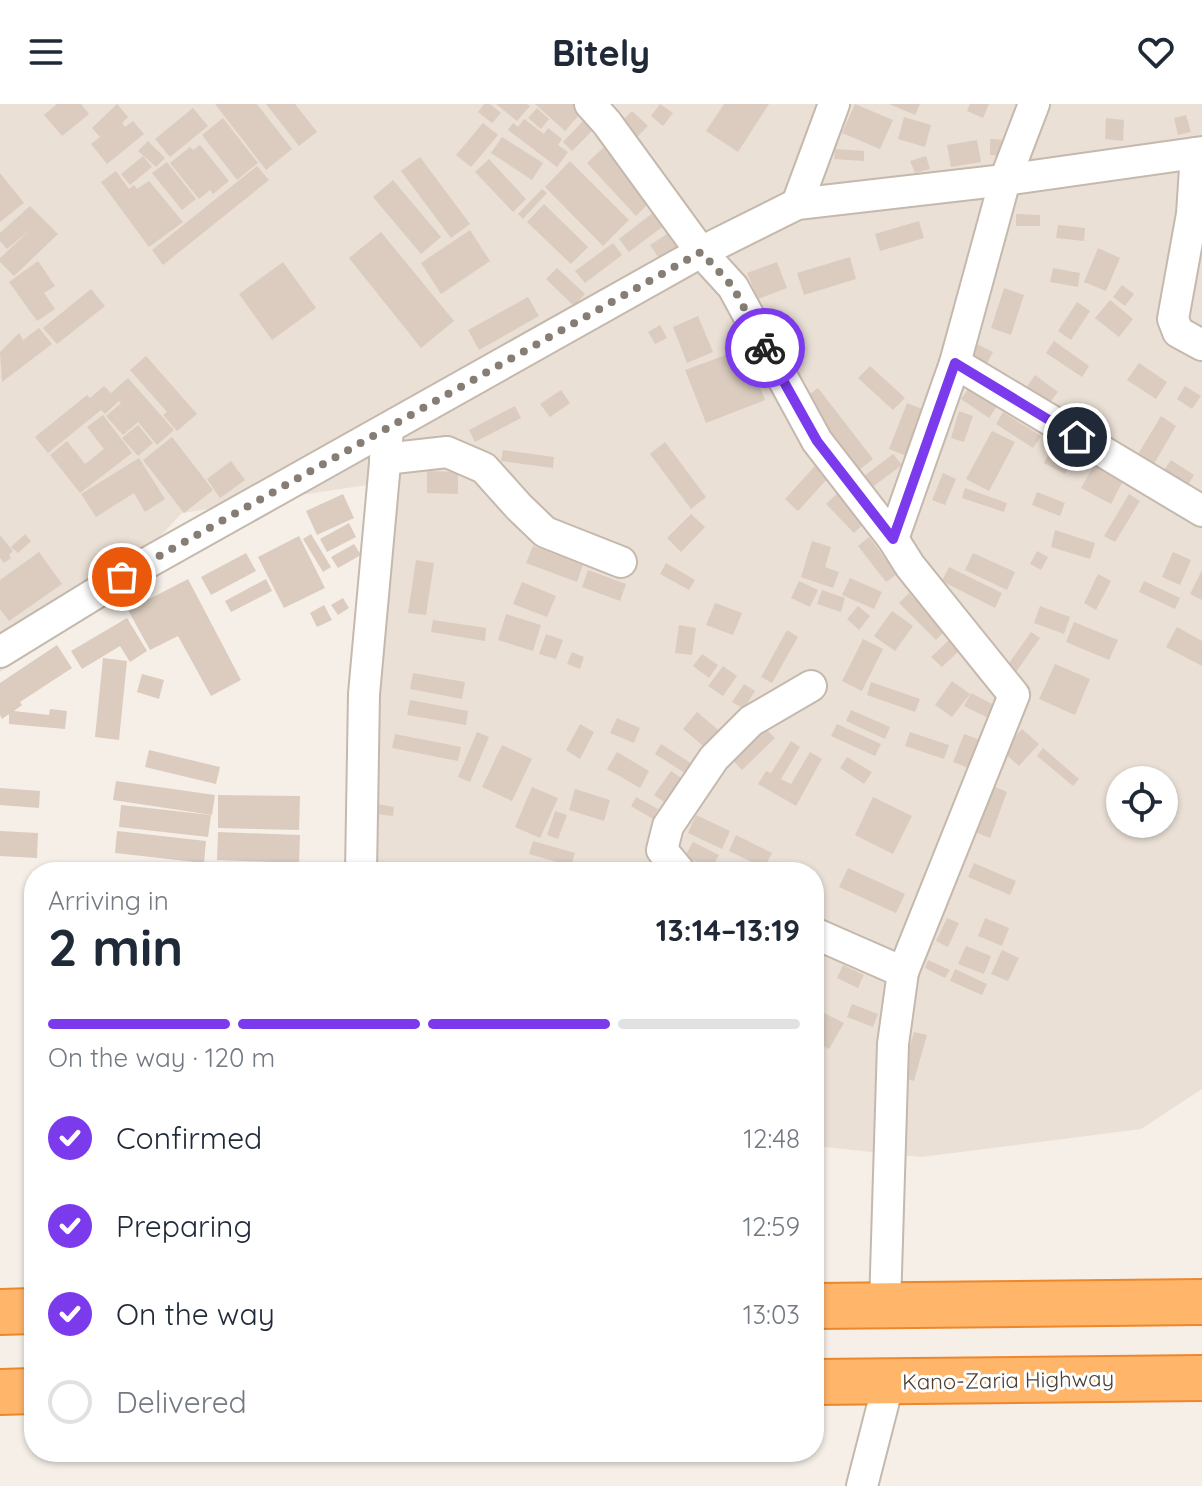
<!DOCTYPE html>
<html lang="en">
<head>
<meta charset="utf-8">
<style>
	:root { --surface:#fff; --page:#f2f2f3; --text:#1f2937; --muted:#747a83; --line:#e0e1e3; --accent:#7c3aed }
	body { margin:0; font-family:Quicksand,sans-serif; background:var(--page); color:var(--text); height:100vh; display:flex; flex-direction:column; font-size:30px; white-space:nowrap }
	* { box-sizing:border-box; margin:0 }
	p { font-size:26px; color:var(--muted) }
	.icon { flex:none; width:44px; height:44px; fill:none; stroke:currentColor; stroke-width:2; stroke-linecap:round; stroke-linejoin:round }
	.map { position:relative; flex:1; overflow:hidden }
	.sheet { position:absolute; left:24px; top:758px; width:800px; height:600px; display:flex; flex-direction:column; background:var(--surface); border-radius:32px; box-shadow:0 2px 6px #0004 }
	.sheet>* { flex:none }
	.fabs { position:absolute; left:1106px; top:662px; display:grid; gap:16px }
	.fabs a { display:grid; place-items:center; width:72px; height:72px; border-radius:50%; background:var(--surface); box-shadow:0 2px 6px #0004; font-size:40px }
	.pin { position:absolute; display:grid; place-items:center; width:68px; height:68px; color:#fff; margin:-34px; border:4px solid #fff; border-radius:50%; box-shadow:0 2px 8px #0007 }
	.courier { position:absolute; display:grid; place-items:center; width:80px; height:80px; margin:-40px; border:6px solid #7c3aed; border-radius:50%; background:#fff; color:#222; box-shadow:0 2px 10px #0007 }
	.overview em { font-style:normal; font-weight:800 }
	.overview div { display:flex; flex-direction:column-reverse }
	.overview { display:flex; align-items:center; justify-content:space-between; height:136px; padding:0 24px }
	h1 { font-size:52px; font-weight:800; line-height:60px }
	.bar { display:grid; grid-template-columns:repeat(4,1fr); gap:12px 8px; align-content:center; height:96px; padding:0 24px }
	.bar i { height:10px; border-radius:6px; background:var(--line) }
	.bar .on { background:var(--accent) }
	.bar p { grid-column:span 4 }
	ol { padding:0 24px; list-style:none }
	li { display:flex; align-items:center; gap:24px; height:88px }
	li p { margin-inline-start:auto }
	li .icon { padding:8px; border-radius:50%; background:var(--accent); color:#fff; stroke-width:4 }
	li:last-child { color:var(--muted) }
	li i { width:44px; height:44px; border:4px solid var(--line); border-radius:50% }
	header { display:flex; justify-content:space-between; align-items:center; height:104px; padding:0 24px; background:var(--surface); font-size:36px; font-weight:800 }
	.map>svg:first-child { display:block }
	.residential { fill:#eae0d6; fill-rule:evenodd }
	.building { fill:#dbccbf }
	.lines { fill:none; stroke-linecap:round; stroke-linejoin:round }
	.minor-casing { stroke:#c5b8ac; stroke-width:34 }
	.highway-casing { stroke:#ed872b; stroke-width:48 }
	.minor { stroke:#fff; stroke-width:30 }
	.highway { stroke:#ffb56a; stroke-width:44 }
	.done { stroke:#867d74; stroke-width:8; stroke-dasharray:0 14.4 }
	.route { stroke:#7c3aed; stroke-width:10 }
	.labels { text-anchor:middle; dominant-baseline:central; stroke-width:6; stroke-linejoin:round; paint-order:stroke }
	.street-label { font-size:22px; fill:#4a3f36; stroke:#fff }
</style>
</head>
<body>
<header><svg class="icon" aria-label="menu" viewBox="0 0 24 24"><path d="M4 6h16M4 12h16M4 18h16"/></svg>Bitely<svg class="icon" aria-label="heart" viewBox="0 0 24 24"><path d="M12 20l-8-8c-3-5 5-10 8-4 3-6 11-1 8 4z"/></svg></header>
<div class="map">
<svg width="1202" height="1382" viewBox="0 0 1202 1382">
	<rect width="100%" height="100%" fill="#f6efe8"/>
	<path class="residential" d="M0 0H1202V985L1141 1025 921 1053 814 1042V768H351L387 378 182 409 81 517 0 568ZM1120 676H1164V720H1120Z"/>
	<g class="building">
		<path d="M57 0H81L89 10 62 32 44 11Z"/>
		<path d="M117 0 128 13 122 19 125 23 133 17 144 30 107 60 91 40 100 33 92 24Z"/>
		<path d="M215 0H257L292 45 266 66Z"/>
		<path d="M266 0H295L317 28 299 42Z"/>
		<path d="M484 0H490L501 9 492 19 478 8Z"/>
		<path d="M496 0H527L530 2 517 17Z"/>
		<path d="M535 0H580L585 4 565 27Z"/>
		<path d="M660 0 673 9 663 22 651 12Z"/>
		<path d="M724 0H769L738 48 706 27Z"/>
		<path d="M855 0 893 16 880 45 842 29Z"/>
		<path d="M889 0H920L915 11Z"/>
		<path d="M970 0H989L983 14 967 7Z"/>
		<path d="M193 4 208 22 170 53 155 35Z"/>
		<path d="M537 4 549 15 541 25 528 14Z"/>
		<path d="M632 7 648 22 637 33 621 18Z"/>
		<path d="M1186 11 1191 28 1178 31 1174 14Z"/>
		<path d="M904 13 931 21 925 43 898 35Z"/>
		<path d="M223 14 258 59 237 76 202 31Z"/>
		<path d="M1106 14 1124 16 1123 37 1105 35Z"/>
		<path d="M524 15 544 30 548 24 562 35 558 41 568 48 557 63 508 26 513 19 518 23Z"/>
		<path d="M583 17 593 26 572 47 563 38Z"/>
		<path d="M483 19 498 31 471 63 456 51Z"/>
		<path d="M502 33 543 59 532 76 491 49Z"/>
		<path d="M990 35 1006 36 1005 52 990 51Z"/>
		<path d="M977 36 981 58 951 63 947 41Z"/>
		<path d="M148 37 165 54 156 63 138 47Z"/>
		<path d="M200 41 229 77 213 90 210 86 199 95 170 59 190 43 193 46Z"/>
		<path d="M604 43 653 95 636 112 587 59Z"/>
		<path d="M835 45 864 47V57L834 55Z"/>
		<path d="M143 52 152 63 130 81 121 70Z"/>
		<path d="M926 52 930 65 915 69 910 57Z"/>
		<path d="M420 53 470 120 451 134 401 67Z"/>
		<path d="M489 55 526 95 513 108 475 68Z"/>
		<path d="M570 57 629 116 603 142 545 83Z"/>
		<path d="M167 58 196 95 182 106 152 69Z"/>
		<path d="M257 62 269 76 163 161 152 146Z"/>
		<path d="M116 67 129 85 134 81 137 85 149 77 183 118 149 143 101 78Z"/>
		<path d="M0 69 24 99 0 118Z"/>
		<path d="M393 76 441 133 421 150 373 93Z"/>
		<path d="M542 85 547 89 523 115 518 110Z"/>
		<path d="M544 100 588 143 571 160 527 118Z"/>
		<path d="M30 102 58 130 14 172 0 158V154L30 126 7 145 0 137V129Z"/>
		<path d="M659 104 670 117 629 148 619 135Z"/>
		<path d="M1016 110 1040 111V122H1016Z"/>
		<path d="M919 117 924 134 880 147 875 130Z"/>
		<path d="M1058 121 1085 124 1084 137 1056 134Z"/>
		<path d="M470 126 490 157 441 190 421 159Z"/>
		<path d="M381 128 454 217 421 244 349 154Z"/>
		<path d="M670 128 682 147 663 160 650 141Z"/>
		<path d="M613 139 622 151 585 179 575 167Z"/>
		<path d="M1098 144 1120 154 1106 187 1084 178Z"/>
		<path d="M850 153 856 175 804 191 797 169Z"/>
		<path d="M38 157 55 182 44 189 55 205 37 217 9 178Z"/>
		<path d="M283 158 316 204 272 236 239 190Z"/>
		<path d="M777 158 787 184 758 195 747 169Z"/>
		<path d="M557 164 585 190 574 202 546 175Z"/>
		<path d="M1053 164 1080 169 1078 183 1050 178Z"/>
		<path d="M1122 181 1134 190 1125 202 1113 193Z"/>
		<path d="M1004 184 1024 191 1011 231 991 224Z"/>
		<path d="M91 185 105 202 57 240 43 224Z"/>
		<path d="M528 193 539 212 479 246 468 226Z"/>
		<path d="M1110 196 1133 215 1119 233 1095 214Z"/>
		<path d="M1077 198 1090 207 1071 236 1058 227Z"/>
		<path d="M698 212 713 248 687 259 673 223Z"/>
		<path d="M660 221 667 234 655 240 648 228Z"/>
		<path d="M39 224 52 240 2 278 0 248 19 229 23 236Z"/>
		<path d="M1054 237 1089 262 1082 273 1046 249Z"/>
		<path d="M975 239 993 248 984 265 966 257Z"/>
		<path d="M745 244 765 296 706 319 685 266Z"/>
		<path d="M146 252 197 310 177 327 163 311 167 308 130 266Z"/>
		<path d="M1139 259 1167 278 1156 295 1127 276Z"/>
		<path d="M870 262 905 294 893 306 858 274Z"/>
		<path d="M1035 271 1058 288 1048 301 1026 284Z"/>
		<path d="M128 274 174 326 157 341 138 318 123 331 106 312 121 299 119 297 105 310 101 306 48 349 35 333 87 291 90 294 104 282 111 289Z"/>
		<path d="M1185 282 1201 292 1192 305 1177 295Z"/>
		<path d="M818 284 873 355 858 367 802 296Z"/>
		<path d="M969 284 997 302 989 314 961 295Z"/>
		<path d="M561 286 570 299 550 313 540 300Z"/>
		<path d="M907 299 927 307 909 353 889 345Z"/>
		<path d="M515 302 521 314 475 338 469 326Z"/>
		<path d="M959 307 973 312 964 338 951 334Z"/>
		<path d="M1003 308 1041 332 1033 344 996 320Z"/>
		<path d="M103 311 132 349 80 389 50 351 67 337 85 360 104 345 87 323Z"/>
		<path d="M1161 312 1176 322 1150 367 1134 357Z"/>
		<path d="M138 321 153 339 138 352 122 334Z"/>
		<path d="M992 327 1015 338 989 387 966 375Z"/>
		<path d="M172 333 213 386 184 409 143 356Z"/>
		<path d="M665 338 706 393 691 405 650 350Z"/>
		<path d="M1053 342 1073 353 1065 370 1044 359Z"/>
		<path d="M503 346 554 353 553 364 501 357Z"/>
		<path d="M893 350 902 361 871 384 863 373Z"/>
		<path d="M139 354 165 395 145 408 134 389 96 413 81 390Z"/>
		<path d="M1171 356 1194 371 1181 392 1157 376Z"/>
		<path d="M231 357 245 376 220 394 207 375Z"/>
		<path d="M1094 361 1123 377 1111 400 1081 384Z"/>
		<path d="M815 362 828 374 798 407 785 395Z"/>
		<path d="M427 367 458 368V390L427 389Z"/>
		<path d="M943 369 956 375 945 401 932 396Z"/>
		<path d="M965 384 1007 399 1004 408 962 394Z"/>
		<path d="M842 385 870 414 854 429 826 400Z"/>
		<path d="M1037 388 1065 399 1060 412 1032 401Z"/>
		<path d="M343 390 354 414 317 431 306 407Z"/>
		<path d="M1129 390 1140 397 1115 438 1104 432Z"/>
		<path d="M691 410 705 423 681 448 667 434Z"/>
		<path d="M349 419 356 433 327 448 320 435Z"/>
		<path d="M1055 426 1095 439 1090 455 1051 443Z"/>
		<path d="M25 430 31 437 18 449 11 443Z"/>
		<path d="M311 430 331 463 323 468 303 435Z"/>
		<path d="M0 431 13 447 9 451 11 454 4 459 0 454Z"/>
		<path d="M299 432 325 484 284 504 258 453Z"/>
		<path d="M869 433 897 470 886 478 858 442Z"/>
		<path d="M812 437 831 443 825 463 839 468 833 484 801 473Z"/>
		<path d="M354 440 361 451 338 464 331 453Z"/>
		<path d="M533 442 583 461 577 478 526 459Z"/>
		<path d="M1037 447 1048 453 1041 466 1030 460Z"/>
		<path d="M39 448 62 480 9 517 0 505V476Z"/>
		<path d="M1173 448 1191 456 1180 481 1162 473Z"/>
		<path d="M246 449 256 467 211 491 201 473Z"/>
		<path d="M973 449 1015 468 1007 486 965 466Z"/>
		<path d="M416 456 434 459 426 511 408 509Z"/>
		<path d="M666 459 695 476 689 486 660 470Z"/>
		<path d="M949 463 1002 489 995 504 942 477Z"/>
		<path d="M588 466 626 480 620 497 582 483Z"/>
		<path d="M1202 466V496L1190 490Z"/>
		<path d="M1098 470 1111 477 1096 506 1084 499Z"/>
		<path d="M850 474 882 488 874 505 842 491Z"/>
		<path d="M188 475 241 576 211 592 178 532 150 546 128 506Z"/>
		<path d="M266 475 272 487 231 508 225 497Z"/>
		<path d="M799 477 818 486 810 503 791 494Z"/>
		<path d="M1144 477 1180 494 1175 505 1139 488Z"/>
		<path d="M522 478 556 492 547 513 513 500Z"/>
		<path d="M822 486 845 494 841 508 817 500Z"/>
		<path d="M909 489 946 526 936 536 899 499Z"/>
		<path d="M343 494 349 504 338 511 331 501Z"/>
		<path d="M715 499 742 509 733 531 706 521Z"/>
		<path d="M324 501 332 516 317 523 310 509Z"/>
		<path d="M858 502 870 512 859 526 847 515Z"/>
		<path d="M1040 502 1070 513 1064 530 1034 519Z"/>
		<path d="M892 507 913 522 895 547 874 532Z"/>
		<path d="M506 510 541 521 533 547 498 536Z"/>
		<path d="M127 514 147 547 130 558 120 542 82 565 71 547Z"/>
		<path d="M433 516 486 524 485 537 431 528Z"/>
		<path d="M1074 518 1118 536 1109 556 1066 538Z"/>
		<path d="M679 521 696 524 692 551 675 549Z"/>
		<path d="M1177 523 1202 537V562L1166 543Z"/>
		<path d="M787 526 798 533 772 579 761 573Z"/>
		<path d="M1031 528 1040 534 1016 568 1007 562Z"/>
		<path d="M546 530 563 536 556 555 539 550Z"/>
		<path d="M863 535 883 545 862 587 842 577Z"/>
		<path d="M949 536 959 547 942 563 931 553Z"/>
		<path d="M57 541 72 564 20 598 22 601 14 607 49 611 50 605 67 607 65 625 9 620V610L2 615 0 611V579Z"/>
		<path d="M572 548 584 553 580 565 567 560Z"/>
		<path d="M702 550 718 561 709 574 693 562Z"/>
		<path d="M103 554 127 557 119 636 95 633Z"/>
		<path d="M1055 560 1090 575 1075 611 1039 595Z"/>
		<path d="M723 562 737 572 723 592 708 582Z"/>
		<path d="M413 569 465 578 462 595 410 585Z"/>
		<path d="M142 570 164 576 159 595 137 588Z"/>
		<path d="M952 577 970 590 952 613 935 601Z"/>
		<path d="M871 578 920 595 915 608 867 591Z"/>
		<path d="M744 580 755 587 744 605 732 598Z"/>
		<path d="M971 589 994 601 988 614 964 602Z"/>
		<path d="M410 596 468 607 466 621 407 611Z"/>
		<path d="M851 606 890 623 885 635 846 617Z"/>
		<path d="M697 608 722 629 708 646 683 625Z"/>
		<path d="M617 614 640 624 634 639 610 629Z"/>
		<path d="M580 620 594 628 580 655 566 646Z"/>
		<path d="M837 620 881 640 875 652 831 632Z"/>
		<path d="M765 624 775 634 742 666 732 655Z"/>
		<path d="M1022 625 1039 640 1019 662 1002 647Z"/>
		<path d="M477 628 489 633 470 678 458 673Z"/>
		<path d="M910 628 949 641 944 655 905 642Z"/>
		<path d="M395 630 461 643 458 657 392 644Z"/>
		<path d="M964 630 980 636 968 664 953 658Z"/>
		<path d="M791 637 800 643 781 675 791 680 810 648 822 655 796 702 758 680 766 667 771 669Z"/>
		<path d="M661 640 697 663 691 673 655 650Z"/>
		<path d="M502 641 532 655 512 697 482 683Z"/>
		<path d="M1043 644 1079 675 1073 682 1037 652Z"/>
		<path d="M149 646 220 663 216 680 145 663Z"/>
		<path d="M617 648 649 667 640 684 607 665Z"/>
		<path d="M847 653 872 668 864 680 840 664Z"/>
		<path d="M671 667 684 676 667 700 654 691Z"/>
		<path d="M116 677 215 691 212 711 113 696Z"/>
		<path d="M993 682 1007 688 990 734 975 728Z"/>
		<path d="M532 683 558 694 540 734 515 723Z"/>
		<path d="M0 684 40 687 39 704 0 701Z"/>
		<path d="M575 685 610 696 604 717 569 706Z"/>
		<path d="M218 691 300 692 299 726 218 724Z"/>
		<path d="M636 693 658 705 653 715 631 702Z"/>
		<path d="M873 693 912 712 893 750 855 731Z"/>
		<path d="M378 700 394 703 393 712 376 710Z"/>
		<path d="M121 701 211 711 208 733 119 723Z"/>
		<path d="M555 707 567 711 558 735 547 731Z"/>
		<path d="M696 711 730 727 722 745 688 729Z"/>
		<path d="M0 727 38 729 37 754 0 752Z"/>
		<path d="M117 727 206 737 204 759 115 749Z"/>
		<path d="M218 728 300 731 299 759 217 756Z"/>
		<path d="M736 731 772 749 764 764 729 747Z"/>
		<path d="M533 737 575 749 571 762 529 750Z"/>
		<path d="M693 738 719 751 711 766 685 752Z"/>
		<path d="M974 759 1016 777 1010 791 968 773Z"/>
		<path d="M210 762 287 765V768H209Z"/>
		<path d="M848 764 905 790 896 809 839 783Z"/>
		<path d="M947 814 959 819 948 843 936 837Z"/>
		<path d="M985 814 1009 824 1002 842 978 832Z"/>
		<path d="M966 842 991 852 984 870 958 860Z"/>
		<path d="M1002 846 1019 854 1008 877 991 870Z"/>
		<path d="M928 856 950 866 945 874 925 864Z"/>
		<path d="M843 861 864 871 858 884 837 874Z"/>
		<path d="M955 865 987 880 982 891 950 877Z"/>
		<path d="M852 900 878 910 873 923 847 913Z"/>
		<path d="M822 908 844 919 829 945 814 937V924Z"/>
		<path d="M914 928 927 931 914 977 901 973Z"/>
	</g>
	<g class="lines">
		<defs>
			<g id="minor">
				<path d="M590 0 607 19 701 148 733 183 817 337 893 435 910 462 1014 591 903 868 893 940 885 1202"/>
				<path d="M1196 49 1192 110 1173 215 1178 228 1202 241"/>
				<path d="M797 100 834 0"/>
				<path d="M955 259 1202 407"/>
				<path d="M385 355 447 348 484 364 519 403 545 428 621 458"/>
				<path d="M893 435 955 259 1005 76 1034 0"/>
				<path d="M0 548 122 473 701 148 797 100 1005 76 1202 48"/>
				<path d="M361 768 364 590 388 326"/>
				<path d="M680 768 662 746 668 722 714 654 751 617 811 582"/>
				<path d="M814 829 903 868"/>
				<path d="M862 1382 889 1277"/>
			</g>
			<g id="highway">
				<path d="M814 1202 1202 1198"/>
				<path d="M0 1208 34 1207"/>
				<path d="M814 1278 1202 1274"/>
				<path d="M0 1288 34 1287"/>
			</g>
		</defs>
		<use href="#minor" class="minor-casing"/>
		<use href="#highway" class="highway-casing"/>
		<use href="#minor" class="minor"/>
		<use href="#highway" class="highway"/>
	</g>
	<g class="lines">
		<path class="done" d="M122 473 701 148 733 183 765 244"/>
		<path class="route" d="M765 244 817 337 893 435 955 259 1077 333"/>
	</g>
	<g class="labels">
		<g class="street-label">
			<text transform="translate(1008 1276) rotate(-1)">Kano-Zaria Highway</text>
		</g>
	</g>
</svg>
<div class="fabs">
<a><svg class="icon" aria-label="locate" viewBox="0 0 24 24"><circle cx="12" cy="12" r="6"/><path d="M12 2v4M12 18v4M2 12h4M18 12h4"/></svg></a>
</div>
<div class="pin" style="left:122px;top:473px;background:#ea580c"><svg class="icon" aria-label="bag" viewBox="0 0 24 24"><path d="M5 8h14l-1 12H6zM9 8a3 3 0 0 1 6 0"/></svg></div>
<div class="pin" style="left:1077px;top:333px;background:#1f2937"><svg class="icon" aria-label="home" viewBox="0 0 24 24"><path d="M3 11l9-7 9 7M6 9v11h12V9"/></svg></div>
<div class="courier" style="left:765px;top:244px"><svg class="icon" aria-label="bike" viewBox="0 0 24 24"><circle cx="6" cy="16" r="4"/><circle cx="18" cy="16" r="4"/><path d="M6 16l4-8h5l3 8M10 8l3 8H6M13 5h3"/></svg></div>
<section class="sheet">
<div class="overview"><div><h1>2 min</h1><p>Arriving in</p></div><em>13:14–13:19</em></div>
<div class="bar"><i class="on"></i><i class="on"></i><i class="on"></i><i></i><p>On the way · 120 m</p></div>
<ol>
<li><svg class="icon" aria-label="check" viewBox="0 0 24 24"><path d="M5 12l5 5 9-10"/></svg>Confirmed<p>12:48</p></li>
<li><svg class="icon" aria-label="check" viewBox="0 0 24 24"><path d="M5 12l5 5 9-10"/></svg>Preparing<p>12:59</p></li>
<li><svg class="icon" aria-label="check" viewBox="0 0 24 24"><path d="M5 12l5 5 9-10"/></svg>On the way<p>13:03</p></li>
<li><i></i>Delivered</li>
</ol>
</section>
</div>
</body>
</html>
